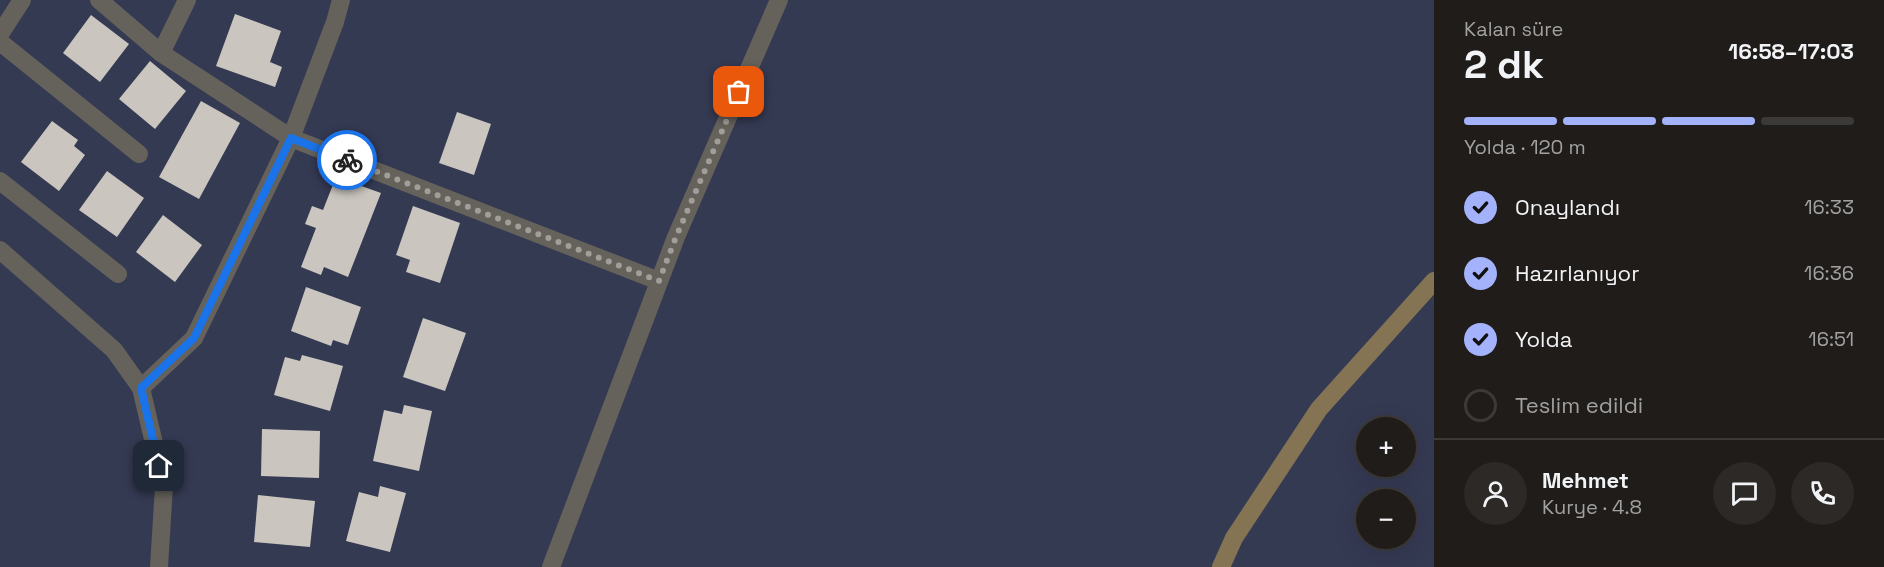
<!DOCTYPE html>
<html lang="tr">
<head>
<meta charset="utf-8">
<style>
	:root { --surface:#1f1c19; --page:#2c2926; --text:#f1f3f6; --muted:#a1a1a2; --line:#3c3a38; --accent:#a4b2fc }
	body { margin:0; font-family:"Space Grotesk",sans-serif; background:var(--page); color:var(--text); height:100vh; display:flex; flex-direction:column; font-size:22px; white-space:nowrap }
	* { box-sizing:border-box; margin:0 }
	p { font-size:20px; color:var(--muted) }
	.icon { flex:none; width:33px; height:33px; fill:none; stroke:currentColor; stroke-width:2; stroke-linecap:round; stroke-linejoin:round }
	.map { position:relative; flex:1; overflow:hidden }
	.drawer { display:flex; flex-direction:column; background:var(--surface); width:450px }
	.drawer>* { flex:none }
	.fabs { position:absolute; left:1356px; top:417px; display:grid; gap:12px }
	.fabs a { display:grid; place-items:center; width:60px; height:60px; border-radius:50%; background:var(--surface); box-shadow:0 6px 24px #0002,0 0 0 2px var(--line); font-size:30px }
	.pin { position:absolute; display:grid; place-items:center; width:51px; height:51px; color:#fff; margin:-26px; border-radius:12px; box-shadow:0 3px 9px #0006 }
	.courier { position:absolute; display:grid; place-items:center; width:60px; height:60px; margin:-30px; border:4px solid #1a73e8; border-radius:50%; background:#fff; color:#222; box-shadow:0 2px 8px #0007 }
	.head em { font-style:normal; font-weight:700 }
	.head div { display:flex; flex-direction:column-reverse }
	.head { display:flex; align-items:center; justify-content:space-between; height:102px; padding:0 30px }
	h1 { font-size:39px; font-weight:700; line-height:45px }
	.bar { display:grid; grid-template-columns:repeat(4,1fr); gap:9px 6px; align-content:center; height:72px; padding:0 30px }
	.bar i { height:8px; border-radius:4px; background:var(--line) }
	.bar .on { background:var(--accent) }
	.bar p { grid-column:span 4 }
	.line { display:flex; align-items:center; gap:15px; padding:0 30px; border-top:2px solid var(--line) }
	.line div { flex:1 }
	.round { display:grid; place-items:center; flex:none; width:63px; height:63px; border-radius:32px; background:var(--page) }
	ol { padding:0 30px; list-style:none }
	li { display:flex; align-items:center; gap:18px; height:66px }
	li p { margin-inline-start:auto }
	li .icon { padding:6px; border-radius:50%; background:var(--accent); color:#111; stroke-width:4 }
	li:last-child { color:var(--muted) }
	li i { width:33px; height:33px; border:3px solid var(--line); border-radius:50% }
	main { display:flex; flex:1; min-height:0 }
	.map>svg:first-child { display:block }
	.green { fill:#353a53; fill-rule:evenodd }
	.building { fill:#cac6bf }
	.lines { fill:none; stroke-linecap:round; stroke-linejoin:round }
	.street { stroke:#65625b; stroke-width:18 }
	.secondary { stroke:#847454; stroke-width:18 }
	.done { stroke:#a19e9a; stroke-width:6; stroke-dasharray:0 10.8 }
	.route { stroke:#1a73e8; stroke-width:8 }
</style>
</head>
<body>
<main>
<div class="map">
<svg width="1434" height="567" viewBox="0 0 1434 567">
	<rect width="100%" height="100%" fill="#292621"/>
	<path class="green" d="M0 0H1434V567H0ZM1366 428H1406V466H1366ZM1366 500H1406V538H1366Z"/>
	<g class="building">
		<path d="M235 14 281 31 270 62 282 67 275 87 216 66Z"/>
		<path d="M91 15 129 44 100 82 63 53Z"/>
		<path d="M150 61 186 91 155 129 119 99Z"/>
		<path d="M201 101 240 123 199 199 159 177Z"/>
		<path d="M457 112 491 124 474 175 439 163Z"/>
		<path d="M52 121 78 140 74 146 85 155 59 191 21 162Z"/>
		<path d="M107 171 144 198 117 237 79 210Z"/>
		<path d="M336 177 381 193 348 277 324 267 321 275 301 267 316 228 305 224 312 206 323 210Z"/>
		<path d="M413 206 460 223 440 283 406 272 410 260 396 255Z"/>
		<path d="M163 215 202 245 175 282 136 252Z"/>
		<path d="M306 287 361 307 348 345 333 340 331 346 291 331Z"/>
		<path d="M423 318 466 333 445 391 403 377Z"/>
		<path d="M302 355 343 366 330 411 274 395 285 357 300 361Z"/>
		<path d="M404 405 432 411 419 471 373 461 384 410 402 414Z"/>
		<path d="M262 429 320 431 319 478 261 476Z"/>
		<path d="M380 486 406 493 390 552 346 541 359 492 378 497Z"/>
		<path d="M258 495 315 501 310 547 254 542Z"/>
	</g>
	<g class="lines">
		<g class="street">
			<path d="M99 0 161 53 291 138 659 281"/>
			<path d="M0 34 22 0"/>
			<path d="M0 42 139 154"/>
			<path d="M161 53 187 0"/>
			<path d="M0 181 118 274"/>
			<path d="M0 250 114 350 141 388 164 486 159 567"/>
			<path d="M141 388 194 338 291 138 335 22 341 0"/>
			<path d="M551 567 676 237 779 0"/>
		</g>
		<path class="secondary" d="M1221 567 1234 538 1319 409 1434 281"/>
	</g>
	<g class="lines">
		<path class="done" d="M347 160 659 281 676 237 739 92"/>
		<path class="route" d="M159 466 141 388 194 338 291 138 347 160"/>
	</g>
</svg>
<div class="fabs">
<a>+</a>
<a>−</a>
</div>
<div class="pin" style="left:739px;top:92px;background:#ea580c"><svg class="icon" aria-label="bag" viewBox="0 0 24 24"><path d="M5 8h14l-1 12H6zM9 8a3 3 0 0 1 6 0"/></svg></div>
<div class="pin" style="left:159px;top:466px;background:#1f2937"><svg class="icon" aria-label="home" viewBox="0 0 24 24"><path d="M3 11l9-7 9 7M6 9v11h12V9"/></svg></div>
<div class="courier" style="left:347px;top:160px"><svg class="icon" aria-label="bike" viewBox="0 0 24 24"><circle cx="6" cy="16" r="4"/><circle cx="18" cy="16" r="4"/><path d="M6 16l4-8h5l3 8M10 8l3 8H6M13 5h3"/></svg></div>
</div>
<section class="drawer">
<div class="head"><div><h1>2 dk</h1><p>Kalan süre</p></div><em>16:58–17:03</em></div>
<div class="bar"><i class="on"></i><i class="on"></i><i class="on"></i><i></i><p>Yolda · 120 m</p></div>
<ol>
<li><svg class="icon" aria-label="check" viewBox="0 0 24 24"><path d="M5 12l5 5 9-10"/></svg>Onaylandı<p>16:33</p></li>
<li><svg class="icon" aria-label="check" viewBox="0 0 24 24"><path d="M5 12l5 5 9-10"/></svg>Hazırlanıyor<p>16:36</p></li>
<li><svg class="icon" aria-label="check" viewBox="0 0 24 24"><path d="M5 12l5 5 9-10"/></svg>Yolda<p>16:51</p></li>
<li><i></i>Teslim edildi</li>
</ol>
<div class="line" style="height:108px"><a class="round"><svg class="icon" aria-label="person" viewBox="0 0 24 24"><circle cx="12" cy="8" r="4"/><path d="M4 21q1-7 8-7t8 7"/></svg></a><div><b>Mehmet</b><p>Kurye · 4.8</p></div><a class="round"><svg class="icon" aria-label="chat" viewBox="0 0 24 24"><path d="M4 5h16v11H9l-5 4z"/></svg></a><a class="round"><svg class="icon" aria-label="phone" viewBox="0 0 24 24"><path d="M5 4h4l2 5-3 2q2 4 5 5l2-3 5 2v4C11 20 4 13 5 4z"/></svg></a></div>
</section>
</main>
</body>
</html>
